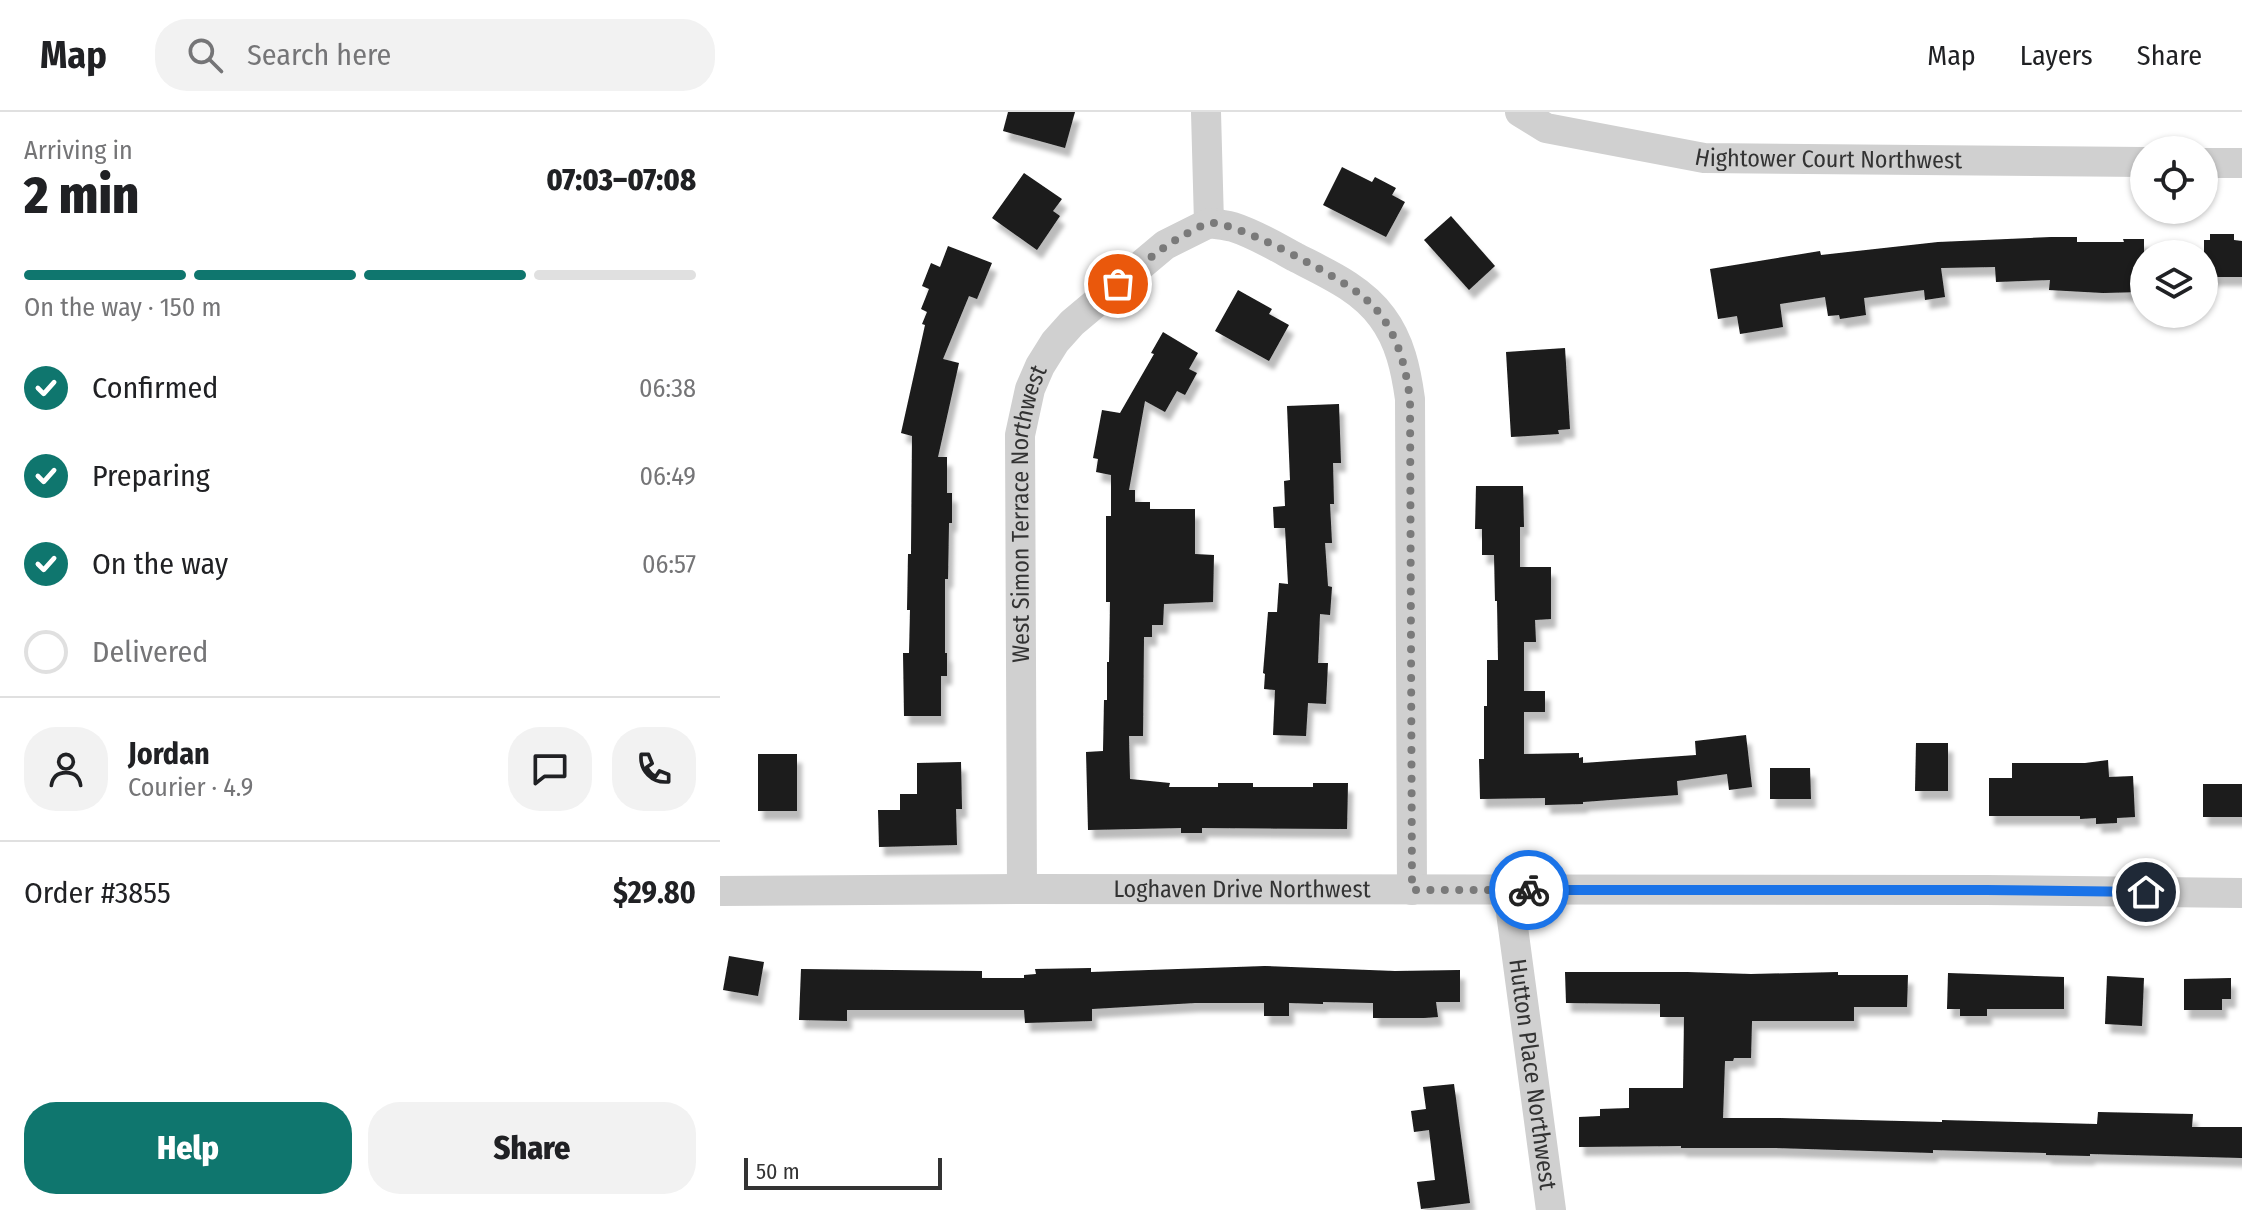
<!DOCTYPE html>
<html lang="en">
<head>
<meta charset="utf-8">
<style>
	:root { --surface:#fff; --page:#f2f2f2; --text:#202124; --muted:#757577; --line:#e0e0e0; --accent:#0f766e }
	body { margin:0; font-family:"Fira Sans Condensed",sans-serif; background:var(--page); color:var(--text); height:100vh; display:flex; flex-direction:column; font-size:30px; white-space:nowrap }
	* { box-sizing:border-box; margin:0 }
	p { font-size:26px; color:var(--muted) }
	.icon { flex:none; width:44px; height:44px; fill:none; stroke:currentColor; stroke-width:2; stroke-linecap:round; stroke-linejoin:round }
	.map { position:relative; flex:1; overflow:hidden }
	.drawer { display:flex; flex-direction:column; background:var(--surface); width:720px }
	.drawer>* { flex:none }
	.buttons { position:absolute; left:1410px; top:24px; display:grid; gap:16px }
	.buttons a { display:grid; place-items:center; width:88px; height:88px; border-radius:50%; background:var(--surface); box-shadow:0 2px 6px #0004; font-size:40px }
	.scale { position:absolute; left:24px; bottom:20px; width:198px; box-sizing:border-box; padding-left:8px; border:4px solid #333; border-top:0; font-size:22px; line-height:28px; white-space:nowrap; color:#333; -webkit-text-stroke:6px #fff; paint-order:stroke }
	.pin { position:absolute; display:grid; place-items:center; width:68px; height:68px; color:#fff; margin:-34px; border:4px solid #fff; border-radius:50%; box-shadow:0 2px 8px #0007 }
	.courier { position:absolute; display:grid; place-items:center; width:80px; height:80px; margin:-40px; border:6px solid #1a73e8; border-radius:50%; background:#fff; color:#222; box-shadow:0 2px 10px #0007 }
	.overview em { font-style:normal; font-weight:800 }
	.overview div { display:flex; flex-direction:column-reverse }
	.overview { display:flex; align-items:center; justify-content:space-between; height:136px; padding:0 24px }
	h1 { font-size:52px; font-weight:800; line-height:60px }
	.bar { display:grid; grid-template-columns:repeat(4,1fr); gap:12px 8px; align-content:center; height:96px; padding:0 24px }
	.bar i { height:10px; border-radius:6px; background:var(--line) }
	.bar .current { background:var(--accent) }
	.bar p { grid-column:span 4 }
	.line { display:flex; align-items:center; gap:20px; padding:0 24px; border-top:2px solid var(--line) }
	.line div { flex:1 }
	.round { display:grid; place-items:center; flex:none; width:84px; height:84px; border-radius:32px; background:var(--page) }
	ol { padding:0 24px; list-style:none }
	li { display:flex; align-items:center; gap:24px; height:88px }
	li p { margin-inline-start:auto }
	li .icon { padding:8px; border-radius:50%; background:var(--accent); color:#fff; stroke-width:4 }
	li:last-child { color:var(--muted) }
	li i { width:44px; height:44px; border:4px solid var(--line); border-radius:50% }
	.cta { display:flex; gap:16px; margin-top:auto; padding:16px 24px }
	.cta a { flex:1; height:92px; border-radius:32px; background:var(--accent); color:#fff; font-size:32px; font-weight:800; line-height:92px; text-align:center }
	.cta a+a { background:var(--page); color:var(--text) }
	header { display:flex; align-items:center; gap:48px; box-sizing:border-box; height:112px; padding:0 40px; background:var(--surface); border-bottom:2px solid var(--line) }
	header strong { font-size:38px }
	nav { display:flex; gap:44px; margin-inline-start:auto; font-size:28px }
	.search { width:560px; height:72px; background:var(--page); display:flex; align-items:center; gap:20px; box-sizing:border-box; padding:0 28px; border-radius:32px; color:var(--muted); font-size:30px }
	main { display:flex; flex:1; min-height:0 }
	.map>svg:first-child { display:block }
	.building { fill:#1a1a1a; filter:url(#shadow) }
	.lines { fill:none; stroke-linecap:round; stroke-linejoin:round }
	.minor { stroke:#d0d0d0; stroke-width:30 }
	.done { stroke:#7a7a7a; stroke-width:8; stroke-dasharray:0 14.4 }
	.route { stroke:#1a73e8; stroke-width:10 }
	.labels { text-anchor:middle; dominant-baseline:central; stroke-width:8; stroke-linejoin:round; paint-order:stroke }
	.street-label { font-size:24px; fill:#333; stroke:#fff }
</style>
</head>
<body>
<header>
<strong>Map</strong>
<div class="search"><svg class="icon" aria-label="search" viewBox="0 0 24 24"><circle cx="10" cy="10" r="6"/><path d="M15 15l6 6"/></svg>Search here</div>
<nav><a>Map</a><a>Layers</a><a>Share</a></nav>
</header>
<main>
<section class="drawer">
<div class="overview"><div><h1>2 min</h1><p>Arriving in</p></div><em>07:03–07:08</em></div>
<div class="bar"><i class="current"></i><i class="current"></i><i class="current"></i><i></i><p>On the way · 150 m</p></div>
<ol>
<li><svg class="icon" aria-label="check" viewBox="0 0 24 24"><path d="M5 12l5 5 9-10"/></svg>Confirmed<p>06:38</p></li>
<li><svg class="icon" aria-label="check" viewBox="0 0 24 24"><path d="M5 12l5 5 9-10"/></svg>Preparing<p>06:49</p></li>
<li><svg class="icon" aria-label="check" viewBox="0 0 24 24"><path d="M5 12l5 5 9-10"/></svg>On the way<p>06:57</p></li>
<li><i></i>Delivered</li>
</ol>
<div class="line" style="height:144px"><a class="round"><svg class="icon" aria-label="person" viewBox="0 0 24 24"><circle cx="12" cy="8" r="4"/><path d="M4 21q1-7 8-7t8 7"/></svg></a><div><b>Jordan</b><p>Courier · 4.9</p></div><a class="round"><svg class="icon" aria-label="chat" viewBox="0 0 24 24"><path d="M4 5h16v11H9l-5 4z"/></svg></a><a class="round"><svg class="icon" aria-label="phone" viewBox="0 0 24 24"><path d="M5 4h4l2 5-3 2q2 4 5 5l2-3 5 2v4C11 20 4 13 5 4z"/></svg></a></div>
<div class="line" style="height:104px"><div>Order #3855</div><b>$29.80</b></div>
<div class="cta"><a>Help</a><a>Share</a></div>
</section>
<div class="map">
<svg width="1522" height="1098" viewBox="0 0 1522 1098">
	<defs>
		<filter id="shadow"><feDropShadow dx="5" dy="9" stdDeviation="2" flood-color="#0004"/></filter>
	</defs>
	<rect width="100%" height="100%" fill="#fff"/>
	<g class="building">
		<path d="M288 0H355L345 36 283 19Z"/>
		<path d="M622 55 652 70 655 65 676 76 672 83 685 90 666 125 603 93Z"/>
		<path d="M304 61 342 87 333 99 340 104 317 138 272 106Z"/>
		<path d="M731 104 775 154 749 178 704 128Z"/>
		<path d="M1490 122H1514V128L1522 129V165H1484V128H1490Z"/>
		<path d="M1331 125H1357V130H1404L1403 127H1424V176H1422V180L1383 181 1329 178 1330 168 1276 170 1275 155 1221 156 1225 185 1205 188 1204 178 1144 186 1146 203 1120 207 1119 203 1108 204 1105 185 1060 192 1063 215 1020 222 1017 204 998 207 990 157 1100 139 1101 143 1218 130Z"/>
		<path d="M228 134 272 151 257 187 249 184 223 247 239 251 218 345H227V381H232V411H229L228 467H225V541H227V564H221V604H184L183 541H189L190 498H187L188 442H191L192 324 181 321 205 213 202 212 207 200 201 197 209 177 202 174 211 151 220 155Z"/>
		<path d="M518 178 552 197 549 202 569 213 549 249 495 219Z"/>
		<path d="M443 220 478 241 469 257 477 261 465 283 457 279 445 300 425 289 409 378H415V390H430V397H475V442L494 443 493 490 444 492 443 513H432V525H424L423 624H409L410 667 450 671 449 675H498V671H533V675H593V671H628L627 717 482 716V721H461V716L368 718 366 640 383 639 384 588H387V550H389L390 490H386V404H391V363L376 360 378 347 373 346 382 298 400 301 434 242 431 241Z"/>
		<path d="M845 236 850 317 838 318 839 322 791 325 786 240Z"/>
		<path d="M619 292 621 351H613L614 392H610L612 431H605L608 474 612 475 610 503 600 502 598 551H608L606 592 588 591 586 624 553 623 555 578 544 577 545 562 543 561 548 500H557L559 471 568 472 565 416H554L553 395 565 394 564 369 570 368 567 294Z"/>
		<path d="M756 374H803L804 415H800V455H831V507L815 508 816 530H804V579H825V600H804V642L859 641V646L863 645V651L976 643 975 629 1026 623 1032 675 1009 678 1007 662 957 669 958 683 863 690V692L825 693V686L760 687 759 647H764V594H767V548H778L777 489H775L774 443H762V417H755Z"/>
		<path d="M1196 631H1228V679H1195Z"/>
		<rect x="38" y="642" width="39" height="57"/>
		<path d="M1388 648 1389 665 1413 664 1415 705 1397 706V711L1376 712V706L1360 707V704H1269V666H1292V651H1365Z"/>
		<path d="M241 650 242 697H236L237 733 159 735 158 698H180V682H197V651Z"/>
		<path d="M1050 656H1090L1091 687H1050Z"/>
		<rect x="1483" y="672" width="39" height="33"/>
		<path d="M9 844 44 850 38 884 3 878Z"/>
		<path d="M545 854 675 859 740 858V890H716L718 905 704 906H653V891L603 890V892L569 891V904H544V891H475L372 897V909L305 911 304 898H127V909L79 908 81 857 262 859V866H304V863L316 862 315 857 371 856V860Z"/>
		<path d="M845 860H967L1031 862 1118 860V863H1188L1187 895H1134V909H1032L1031 946H1014L1013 949H1005L1003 1006H1060L1222 1010V1008L1377 1012 1378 1000 1473 1002 1472 1015H1522V1046L1370 1042V1044L1326 1043V1041L1213 1038V1041L1056 1036H961V1034L859 1035V1005L880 1004V997L909 996V976H963L964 905H940V892L846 891Z"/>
		<path d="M1228 861 1344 865V897H1267V904H1240V897H1227Z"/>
		<path d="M1387 864 1424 866 1422 914 1385 912Z"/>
		<path d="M1511 866V887H1502V898H1464V867Z"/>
		<path d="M734 972 750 1091 701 1097 697 1070 715 1068 709 1018 694 1020 691 999 706 997 703 975Z"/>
	</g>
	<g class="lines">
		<g class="minor">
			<path d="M486 0 489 111"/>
			<path id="s1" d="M800 0 826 16 984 46 1424 50"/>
			<path d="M1484 51H1522"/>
			<path d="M489 111C497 112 505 113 513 115 535 122 555 134 575 145 606 161 641 176 662 205 680 229 686 258 690 287L692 778"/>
			<path id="s2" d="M302 777 300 323 310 277 320 254 335 230 352 211 445 133 489 111"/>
			<path id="s3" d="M788 778 831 1098"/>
			<path id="s4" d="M0 779 302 777 1266 778 1522 781"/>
		</g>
	</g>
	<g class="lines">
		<path class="done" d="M398 172C424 151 447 130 478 116 481 114 485 111 489 111 514 108 621 166 642 184 650 190 658 199 663 206 680 231 686 258 690 287L692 778H809"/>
		<path class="route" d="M809 778H1266L1426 780"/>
	</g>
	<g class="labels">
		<g class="street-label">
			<text stroke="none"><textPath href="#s1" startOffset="316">Hightower Court Northwest</textPath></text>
			<text stroke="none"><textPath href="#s2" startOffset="376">West Simon Terrace Northwest</textPath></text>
			<text stroke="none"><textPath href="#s4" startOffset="522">Loghaven Drive Northwest</textPath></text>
			<text stroke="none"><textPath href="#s3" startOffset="186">Hutton Place Northwest</textPath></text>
		</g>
	</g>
</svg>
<div class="buttons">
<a><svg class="icon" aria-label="locate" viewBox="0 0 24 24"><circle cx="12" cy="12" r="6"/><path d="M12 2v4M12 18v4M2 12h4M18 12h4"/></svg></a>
<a><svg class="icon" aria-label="layers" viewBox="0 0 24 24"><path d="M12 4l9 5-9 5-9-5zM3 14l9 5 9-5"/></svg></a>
</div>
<div class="scale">50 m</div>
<div class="pin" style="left:398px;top:172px;background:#ea580c"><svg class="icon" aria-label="bag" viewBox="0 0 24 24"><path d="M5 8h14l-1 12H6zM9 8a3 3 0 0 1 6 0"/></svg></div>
<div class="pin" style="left:1426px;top:780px;background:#1f2937"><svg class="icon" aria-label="home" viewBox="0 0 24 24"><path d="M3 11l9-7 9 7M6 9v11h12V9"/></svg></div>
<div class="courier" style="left:809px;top:778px"><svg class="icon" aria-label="bike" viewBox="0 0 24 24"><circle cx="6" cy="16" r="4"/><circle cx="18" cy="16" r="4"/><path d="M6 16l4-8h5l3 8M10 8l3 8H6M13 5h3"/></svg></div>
</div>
</main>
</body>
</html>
